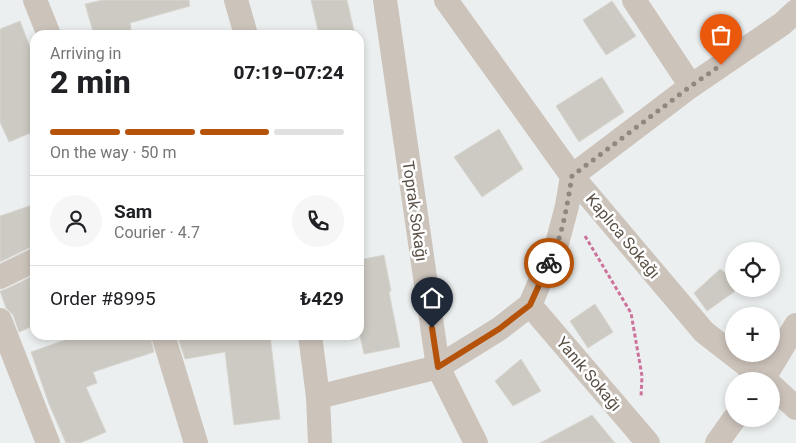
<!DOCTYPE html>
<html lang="en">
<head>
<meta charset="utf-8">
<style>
	:root { --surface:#fff; --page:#f6f6f6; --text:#202124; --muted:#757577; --line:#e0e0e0; --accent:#b45309 }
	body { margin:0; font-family:Roboto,sans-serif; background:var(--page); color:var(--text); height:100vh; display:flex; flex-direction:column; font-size:19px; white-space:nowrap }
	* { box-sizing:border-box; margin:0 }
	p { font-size:16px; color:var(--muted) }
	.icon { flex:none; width:28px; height:28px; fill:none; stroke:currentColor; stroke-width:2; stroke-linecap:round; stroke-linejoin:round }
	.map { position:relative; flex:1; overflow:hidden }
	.sheet { position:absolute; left:30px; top:30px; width:334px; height:310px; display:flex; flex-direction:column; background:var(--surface); border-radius:15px; box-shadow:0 2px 8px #0003 }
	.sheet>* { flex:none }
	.controls { position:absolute; left:725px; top:242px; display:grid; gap:10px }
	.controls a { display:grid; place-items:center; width:55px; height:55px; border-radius:50%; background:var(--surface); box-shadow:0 2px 8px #0003; font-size:25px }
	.pin { position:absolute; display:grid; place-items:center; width:42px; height:42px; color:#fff; margin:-51px -21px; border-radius:50% 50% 50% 0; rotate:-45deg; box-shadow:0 0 5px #0007 }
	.pin .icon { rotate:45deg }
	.courier { position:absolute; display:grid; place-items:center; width:50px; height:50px; margin:-25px; border:4px solid #b45309; border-radius:50%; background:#fff; color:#222; box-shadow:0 1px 6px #0007 }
	.head em { font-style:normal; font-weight:800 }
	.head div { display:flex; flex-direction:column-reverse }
	.head { display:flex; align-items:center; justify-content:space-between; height:85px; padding:0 20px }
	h1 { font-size:32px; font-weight:800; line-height:38px }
	.bar { display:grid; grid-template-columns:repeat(4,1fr); gap:8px 5px; align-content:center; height:60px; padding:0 20px }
	.bar i { height:6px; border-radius:4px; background:var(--line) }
	.bar .selected { background:var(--accent) }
	.bar p { grid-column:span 4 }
	.line { display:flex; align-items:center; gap:12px; padding:0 20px; border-top:1px solid var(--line) }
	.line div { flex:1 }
	.round { display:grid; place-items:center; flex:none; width:52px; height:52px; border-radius:26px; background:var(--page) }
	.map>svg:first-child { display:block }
	.building { fill:#cdcac3; stroke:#d8d6d0 }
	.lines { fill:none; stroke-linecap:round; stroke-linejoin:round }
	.path { stroke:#cc729b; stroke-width:3; stroke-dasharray:4 2.5; stroke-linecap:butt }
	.minor { stroke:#ccc3bb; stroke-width:24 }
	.done { stroke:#8d8880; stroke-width:5; stroke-dasharray:0 9 }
	.route { stroke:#b45309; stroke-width:6 }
	.labels { text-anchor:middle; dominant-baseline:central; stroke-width:5; stroke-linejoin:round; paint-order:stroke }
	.street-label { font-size:16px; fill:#5a5045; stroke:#fff }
</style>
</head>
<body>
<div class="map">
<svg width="796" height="443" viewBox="0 0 796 443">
	<rect width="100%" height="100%" fill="#ecefef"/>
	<g class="building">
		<path d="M103 0H189L190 6 130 23 132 35H94L85 4Z"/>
		<path d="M311 0H347L355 35H319Z"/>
		<path d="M612 1 636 36 606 55 583 20Z"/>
		<path d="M20 21 35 60V131L9 142 0 122V29Z"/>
		<path d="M602 77 624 112 579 142 556 106Z"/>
		<path d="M499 129 523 169 482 197 454 157Z"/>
		<path d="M35 204V246L29 248 0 262V216Z"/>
		<path d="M384 255 391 291 389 292 400 347 364 354 359 331V260Z"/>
		<path d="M720 269 734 279V292L707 311 694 293Z"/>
		<path d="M35 275V325L19 332 13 315 6 308 0 291 6 289Z"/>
		<path d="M595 304 613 332 588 348 570 321Z"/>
		<path d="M79 335H150L154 352 93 372 97 383 86 387 106 432 80 443H66L49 404 31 352Z"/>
		<path d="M177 335H270L280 419 234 425 225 352 185 359Z"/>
		<path d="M521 359 541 391 513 406 495 381Z"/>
		<path d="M592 415 615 443H540Z"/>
	</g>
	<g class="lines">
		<path class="path" d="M585 236 631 313 642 376 641 397"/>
		<g class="minor">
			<path d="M35 0 49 35"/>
			<path d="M236 0 246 35"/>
			<path d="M385 0 438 367 476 443"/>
			<path d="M446 0 572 176 704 332 767 381"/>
			<path d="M634 0 691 86"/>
			<path d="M0 277 35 260"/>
			<path d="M530 305 648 443"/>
			<path d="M0 320 48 443"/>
			<path d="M163 335 196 443"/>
			<path d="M310 335 318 397 320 443"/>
			<path d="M762 381 796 325"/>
			<path d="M771 385 796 408"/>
			<path d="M318 397 438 367 499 329 530 305 542 277 555 251 567 206 572 176 691 86 782 24 796 11"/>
			<path d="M717 443 734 419"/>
		</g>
	</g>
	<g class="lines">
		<path class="done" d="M549 263C563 236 567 205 572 176L691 86 721 65"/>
		<path class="route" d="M432 328 438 367 499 329 530 305 549 263"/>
	</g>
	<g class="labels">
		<g class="street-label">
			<text transform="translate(415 211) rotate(82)">Toprak Sokağı</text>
			<text transform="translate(623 236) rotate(50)">Kaplıca Sokağı</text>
			<text transform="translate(589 374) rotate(50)">Yanık Sokağı</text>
		</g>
	</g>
</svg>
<div class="controls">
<a><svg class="icon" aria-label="locate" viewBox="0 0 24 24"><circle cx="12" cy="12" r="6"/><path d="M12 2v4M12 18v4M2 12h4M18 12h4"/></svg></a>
<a>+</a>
<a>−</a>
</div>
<div class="pin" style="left:721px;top:65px;background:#ea580c"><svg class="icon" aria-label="bag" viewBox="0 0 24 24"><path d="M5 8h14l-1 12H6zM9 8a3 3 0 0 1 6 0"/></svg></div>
<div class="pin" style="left:432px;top:328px;background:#1f2937"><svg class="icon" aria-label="home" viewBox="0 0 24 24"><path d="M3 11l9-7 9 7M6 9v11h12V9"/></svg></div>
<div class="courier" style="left:549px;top:263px"><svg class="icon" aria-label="bike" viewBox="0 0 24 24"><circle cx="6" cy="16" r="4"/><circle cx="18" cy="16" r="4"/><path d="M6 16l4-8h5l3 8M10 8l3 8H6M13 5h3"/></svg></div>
<section class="sheet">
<div class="head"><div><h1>2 min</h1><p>Arriving in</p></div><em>07:19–07:24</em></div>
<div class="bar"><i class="selected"></i><i class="selected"></i><i class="selected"></i><i></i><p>On the way · 50 m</p></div>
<div class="line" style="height:90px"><a class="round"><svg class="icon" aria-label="person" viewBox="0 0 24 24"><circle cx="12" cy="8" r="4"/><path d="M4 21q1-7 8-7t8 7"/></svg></a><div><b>Sam</b><p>Courier · 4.7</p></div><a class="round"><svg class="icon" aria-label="phone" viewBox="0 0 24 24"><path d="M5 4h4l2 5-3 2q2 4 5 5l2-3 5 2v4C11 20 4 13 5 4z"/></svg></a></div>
<div class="line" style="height:65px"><div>Order #8995</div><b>₺429</b></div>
</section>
</div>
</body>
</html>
